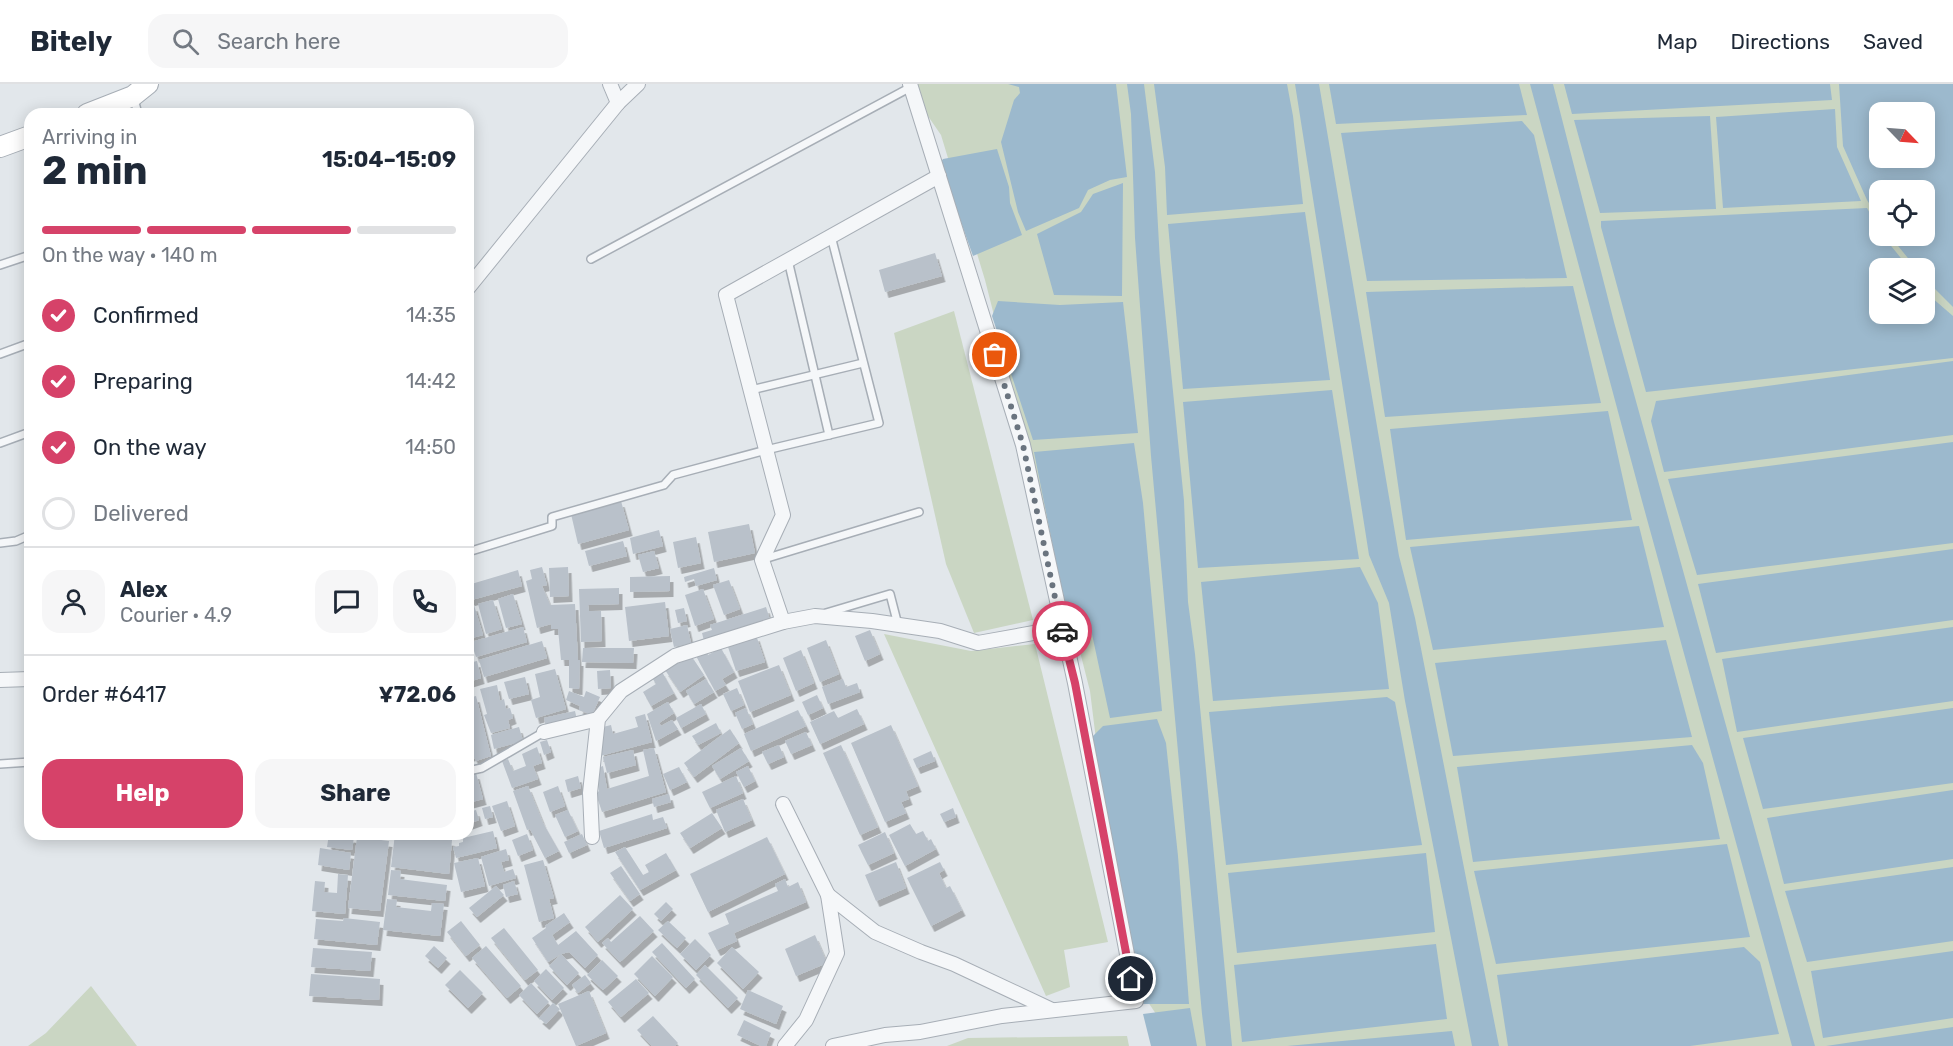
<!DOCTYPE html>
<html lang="en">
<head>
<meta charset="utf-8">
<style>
	:root { --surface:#fff; --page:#f6f6f7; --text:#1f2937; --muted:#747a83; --line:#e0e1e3; --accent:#d64269 }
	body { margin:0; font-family:Rubik,sans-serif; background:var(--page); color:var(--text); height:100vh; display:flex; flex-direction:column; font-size:22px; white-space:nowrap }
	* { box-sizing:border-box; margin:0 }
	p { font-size:20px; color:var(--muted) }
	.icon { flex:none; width:33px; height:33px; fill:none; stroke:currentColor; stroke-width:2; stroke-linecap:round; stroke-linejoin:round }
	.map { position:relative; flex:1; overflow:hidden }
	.side { position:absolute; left:24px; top:24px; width:450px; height:732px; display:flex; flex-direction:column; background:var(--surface); border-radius:18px; box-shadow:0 3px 15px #0003 }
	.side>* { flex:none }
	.needle { width:39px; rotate:115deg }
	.controls { position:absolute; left:1869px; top:18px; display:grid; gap:12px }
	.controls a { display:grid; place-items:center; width:66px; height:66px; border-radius:12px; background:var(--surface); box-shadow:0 3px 15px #0003; font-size:30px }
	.pin { position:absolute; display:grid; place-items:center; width:51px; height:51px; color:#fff; margin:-26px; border:3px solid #fff; border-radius:50%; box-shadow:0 2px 6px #0007 }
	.courier { position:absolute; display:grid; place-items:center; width:60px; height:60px; margin:-30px; border:4px solid #d64269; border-radius:50%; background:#fff; color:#222; box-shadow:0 2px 8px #0007 }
	.head em { font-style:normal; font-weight:700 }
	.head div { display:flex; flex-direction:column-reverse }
	.head { display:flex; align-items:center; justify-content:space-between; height:102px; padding:0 18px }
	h1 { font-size:39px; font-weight:700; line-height:45px }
	.bar { display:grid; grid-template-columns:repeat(4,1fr); gap:9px 6px; align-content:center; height:72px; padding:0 18px }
	.bar i { height:8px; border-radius:4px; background:var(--line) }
	.bar .active { background:var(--accent) }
	.bar p { grid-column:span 4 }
	.line { display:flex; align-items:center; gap:15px; padding:0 18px; border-top:2px solid var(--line) }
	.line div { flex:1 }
	.round { display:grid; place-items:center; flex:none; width:63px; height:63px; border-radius:18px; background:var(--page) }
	ol { padding:0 18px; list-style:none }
	li { display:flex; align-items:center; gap:18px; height:66px }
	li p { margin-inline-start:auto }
	li .icon { padding:6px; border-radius:50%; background:var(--accent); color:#fff; stroke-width:4 }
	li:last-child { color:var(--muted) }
	li i { width:33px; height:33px; border:3px solid var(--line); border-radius:50% }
	.primary-button { display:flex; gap:12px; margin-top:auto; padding:12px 18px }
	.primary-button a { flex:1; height:69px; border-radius:18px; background:var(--accent); color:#fff; font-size:24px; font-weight:700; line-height:69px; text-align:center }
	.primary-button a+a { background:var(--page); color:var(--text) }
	header { display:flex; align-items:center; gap:36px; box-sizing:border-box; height:84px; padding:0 30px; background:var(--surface); border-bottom:2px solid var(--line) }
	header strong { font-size:28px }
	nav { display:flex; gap:33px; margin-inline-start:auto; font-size:21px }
	.search { width:420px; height:54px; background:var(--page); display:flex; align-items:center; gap:15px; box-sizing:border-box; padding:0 21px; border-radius:18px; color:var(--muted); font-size:22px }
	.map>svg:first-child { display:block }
	.green { fill:#cad6c3; fill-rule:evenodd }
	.water { fill:#9cb9cd; fill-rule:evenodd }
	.building { fill:#b9c1ca; filter:url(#shadow) }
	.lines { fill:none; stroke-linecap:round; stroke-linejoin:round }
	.service-casing { stroke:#a7aeb6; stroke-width:10 }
	.minor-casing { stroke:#a7aeb6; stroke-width:16 }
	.secondary-casing { stroke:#a7aeb6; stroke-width:22 }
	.service { stroke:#f5f7f9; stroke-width:7 }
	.minor { stroke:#f5f7f9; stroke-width:14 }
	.secondary { stroke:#fff; stroke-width:20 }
	.done { stroke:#6a747f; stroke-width:6; stroke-dasharray:0 10.8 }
	.route { stroke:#d64269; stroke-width:8 }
</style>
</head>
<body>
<header>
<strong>Bitely</strong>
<div class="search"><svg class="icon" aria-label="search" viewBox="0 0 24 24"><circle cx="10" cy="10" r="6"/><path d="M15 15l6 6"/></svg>Search here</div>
<nav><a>Map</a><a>Directions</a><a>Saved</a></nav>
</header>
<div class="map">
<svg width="1953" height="962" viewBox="0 0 1953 962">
	<defs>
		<filter id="shadow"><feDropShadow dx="3.5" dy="6" stdDeviation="0" flood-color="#0004"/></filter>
	</defs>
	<rect width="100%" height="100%" fill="#e2e7eb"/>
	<g class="green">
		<path d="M906 0H1953V962H1165L1160 936 1124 882 1090 607 985 196 941 51ZM1880 28H1924V74H1880ZM1880 106H1924V152H1880ZM1880 184H1924V230H1880Z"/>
		<path d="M954 227 1033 536 974 549 946 480 894 249Z"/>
		<path d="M884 550 971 567 1035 560 1108 858 1064 866 1070 903 1046 912Z"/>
		<path d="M91 902 137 962H28L46 949Z"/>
		<path d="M1127 952 1129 962H947L968 954Z"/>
	</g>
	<g class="water">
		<path d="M1008 0H1116L1127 93 1110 96 1088 106 1079 124 1026 147 1018 128 1001 58 1014 16 1020 9 1019 3Z"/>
		<path d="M1127 0H1144L1155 88 1160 178 1184 417 1188 518 1195 570 1232 962H1206L1202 930 1151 372 1135 154 1131 30Z"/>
		<path d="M1154 0H1287L1293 32 1303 120 1167 131 1165 83Z"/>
		<path d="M1295 0H1319L1399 472 1415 534 1499 962H1472L1405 617 1389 519 1369 471Z"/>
		<path d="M1329 0H1519L1527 31 1336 40Z"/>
		<path d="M1530 0H1553L1614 238 1815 962H1792L1642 417Z"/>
		<path d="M1564 0H1830L1832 16 1572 30Z"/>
		<path d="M1839 0H1953V223L1925 195 1924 184H1916L1890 152H1924V106H1880L1879 135 1867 116 1843 62ZM1924 28V74H1880V28Z"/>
		<path d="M1835 25 1837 63 1861 117 1723 124 1716 33Z"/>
		<path d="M1710 32 1716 125 1600 129 1574 36Z"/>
		<path d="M1522 37 1534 51 1567 194 1367 197 1341 49Z"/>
		<path d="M997 65 1009 103 1010 119 1022 151 973 172 940 79 943 75Z"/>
		<path d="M1123 99 1122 212 1054 211 1037 150 1081 128 1093 110Z"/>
		<path d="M1867 124 1879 146 1880 152H1883L1909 184H1880V230H1924L1925 204 1931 213 1953 232V274L1646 308 1601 143V137Z"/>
		<path d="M1305 128 1330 296 1183 305 1168 140Z"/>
		<path d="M1573 202 1601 319 1385 333 1366 208Z"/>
		<path d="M998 217 1060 221 1123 218 1138 349 1033 356 992 232Z"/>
		<path d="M1953 277V351L1664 388 1651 337 1656 317Z"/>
		<path d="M1332 306 1359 475 1198 484 1183 318Z"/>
		<path d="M1608 327 1632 436 1406 456 1390 345Z"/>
		<path d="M1953 358V459L1697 491 1668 395Z"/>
		<path d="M1134 359 1143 419 1162 627 1110 634 1090 541 1069 543 1034 368Z"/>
		<path d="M1639 442 1664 543 1433 566 1410 463Z"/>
		<path d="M1953 465V536L1716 569 1698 500Z"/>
		<path d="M1360 483 1378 519 1389 605 1213 617 1201 498Z"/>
		<path d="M1953 543V617L1737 648 1722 575Z"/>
		<path d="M1666 556 1692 653 1453 672 1435 579Z"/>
		<path d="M1387 613 1395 618 1422 761 1226 781 1209 628Z"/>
		<path d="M1953 624V699L1763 725 1743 654Z"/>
		<path d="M1157 635 1166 659 1178 772 1189 920H1143L1092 653 1103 642Z"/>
		<path d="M1692 661 1703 679 1720 755 1473 778 1457 683Z"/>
		<path d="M1953 706V775L1784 800 1767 734Z"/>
		<path d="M1727 760 1750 853 1496 880 1474 787Z"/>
		<path d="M1426 769 1435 848 1237 869 1228 789Z"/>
		<path d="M1953 783V857L1807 878 1785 807Z"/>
		<path d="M1436 860 1447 935 1242 958 1234 881Z"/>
		<path d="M1744 863 1760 878 1779 950 1690 962H1508L1497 891Z"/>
		<path d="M1953 867V934L1823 954 1811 887Z"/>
		<path d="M1190 924 1197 962H1151L1143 930Z"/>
		<path d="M1953 943V962H1826Z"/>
		<path d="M1452 947 1455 962H1287Z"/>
	</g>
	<g class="building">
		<path d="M935 169 942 192 885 208 879 186Z"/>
		<path d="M621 417 629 446 578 460 571 430Z"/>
		<path d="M749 440 755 469 714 478 708 448Z"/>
		<path d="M659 446 663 462 633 470 630 454Z"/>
		<path d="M696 453 701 479 678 484 673 458Z"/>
		<path d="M623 457 627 472 589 482 585 467Z"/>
		<path d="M654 467 659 484 643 488 638 471Z"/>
		<path d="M542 483 547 501 542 502 550 521 575 520 578 576H580L579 605 569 604V576H561L558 545H551V540L537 544 526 497 532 495 530 486Z"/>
		<path d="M568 483 569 512 550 513 549 484Z"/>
		<path d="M714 484 717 496 696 502 694 495 685 498 684 493Z"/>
		<path d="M518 486 522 502 468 517V501Z"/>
		<path d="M670 492V507L630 508V493Z"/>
		<path d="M729 496 740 525 724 531 713 501Z"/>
		<path d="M619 504V520L588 521 589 527H601L602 557 581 558 579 505Z"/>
		<path d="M703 505 714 535 695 542 685 511Z"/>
		<path d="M513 510 522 540 506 544 498 515Z"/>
		<path d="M493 516 502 545 486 550 478 520Z"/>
		<path d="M665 518 669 552 629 557 625 523Z"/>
		<path d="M474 521 483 551 468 555V523Z"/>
		<path d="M766 523 770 536 704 557 702 549 712 546 710 541Z"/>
		<path d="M684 524 687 537 678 539 675 526Z"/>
		<path d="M687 541 691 559 674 563 670 545Z"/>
		<path d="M523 543 527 558 476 573 471 558Z"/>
		<path d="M870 546 880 570 865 577 855 552Z"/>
		<path d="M756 551 765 578 736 587 727 560Z"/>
		<path d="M826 556 839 590 820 598 807 564Z"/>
		<path d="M542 557 547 574 484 593 479 576Z"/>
		<path d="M583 564H634L633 579 582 578Z"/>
		<path d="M721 564 734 588 722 595 726 601 715 607 696 572 706 566 708 571Z"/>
		<path d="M801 566 814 599 796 607 783 574Z"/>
		<path d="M690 570 704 591 680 608 665 586Z"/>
		<path d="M477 577 481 594 468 598V579Z"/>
		<path d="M779 581 791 611 750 628 738 597Z"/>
		<path d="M555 585 566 625 536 634 531 616 540 613 535 590Z"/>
		<path d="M610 586 611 604 598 605 597 587Z"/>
		<path d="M661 586 674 609 651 622 643 608 656 600 651 592Z"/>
		<path d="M525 593 529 610 509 615 504 598Z"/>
		<path d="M706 595 714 608 694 620 686 607Z"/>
		<path d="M843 595 846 603 857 599 860 608 828 620 822 603Z"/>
		<path d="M497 601 500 617 504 615 506 625 510 624 513 634 508 636 510 644 491 649 484 631 487 630 480 605Z"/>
		<path d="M737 604 744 621 731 627 723 610Z"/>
		<path d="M569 607 584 613 586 607 600 613 592 631 579 626 580 622 566 616Z"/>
		<path d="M817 611 823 624 808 631 802 618Z"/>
		<path d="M476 612 491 672 476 677 473 671 468 672V614Z"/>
		<path d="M668 618 674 629 659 639 661 642 672 636 678 645 656 657 647 630Z"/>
		<path d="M701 620 706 630 681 644 676 634Z"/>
		<path d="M746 624 753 640 742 645 735 629Z"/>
		<path d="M857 625 864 640 820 660 810 638 834 627 838 634Z"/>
		<path d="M798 626 806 642 751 667 744 650Z"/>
		<path d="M575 627 577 636 546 643 544 634Z"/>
		<path d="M645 630 652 658 600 672 601 652 604 651 603 643 611 641 613 650 638 643 635 633Z"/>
		<path d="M716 639 721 649 698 661 692 652Z"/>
		<path d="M891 641 918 702 906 707 909 715 901 718 906 729 885 738 851 659Z"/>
		<path d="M519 643 523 657 494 665 491 651Z"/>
		<path d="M730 645 739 659 694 693 684 679Z"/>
		<path d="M806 648 812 661 791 670 785 657Z"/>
		<path d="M547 656 551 668 544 671 540 658Z"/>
		<path d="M779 661 784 673 768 680 762 668Z"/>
		<path d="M841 661 878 743 860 751 823 669Z"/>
		<path d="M537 663 542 679 533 682 538 695 512 704 502 677 508 675 513 687 526 682 522 670Z"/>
		<path d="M654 664 666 708 602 728 596 710 599 707 595 685 603 682 607 705 649 692 643 666Z"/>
		<path d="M741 664 749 677 720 695 712 682Z"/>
		<path d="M633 666 636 681 607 689 603 673Z"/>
		<path d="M931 667 935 677 917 684 913 675Z"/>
		<path d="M748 682 755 697 744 703 736 688Z"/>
		<path d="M679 683 687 698 670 706 663 690Z"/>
		<path d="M476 689 483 715 468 719V691Z"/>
		<path d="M578 692 581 704 568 708 565 696Z"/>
		<path d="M736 692 743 709 710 724 702 708Z"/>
		<path d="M528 702 543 739 559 767 545 774 530 745 527 746 513 707Z"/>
		<path d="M558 702 565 722 550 728 543 708Z"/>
		<path d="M669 710 671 718 654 723 652 715Z"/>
		<path d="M743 715 752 736 725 748 716 726Z"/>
		<path d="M507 717 515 742 501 747 492 722Z"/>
		<path d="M490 722 493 733 485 735 482 724Z"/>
		<path d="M953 724 956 733 944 738 940 730Z"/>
		<path d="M476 726 479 736 468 740V728Z"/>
		<path d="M568 726 578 747 565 753 555 731Z"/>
		<path d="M712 729 722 744 690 764 680 749Z"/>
		<path d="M652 730 653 736 663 733 667 744 604 764 599 747Z"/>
		<path d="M910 740 916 750 923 747 928 757 931 755 936 765 905 782 889 751Z"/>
		<path d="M493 747 497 764 456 774 453 763 459 762V759L463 758V754Z"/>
		<path d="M885 748 894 769 868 781 858 761Z"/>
		<path d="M329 750 354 753 352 766 327 763Z"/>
		<path d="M395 750 452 756 449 790 391 783Z"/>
		<path d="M527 750 533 766 518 772 512 756Z"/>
		<path d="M582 750 587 761 569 769 564 758Z"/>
		<path d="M357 753 389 757 380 827 348 824Z"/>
		<path d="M767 753 785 790 708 828 690 790Z"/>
		<path d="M625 763 643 791 649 788 645 781 666 769 676 786 640 806 615 768Z"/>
		<path d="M320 764 351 769 349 786 318 781Z"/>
		<path d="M506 765 509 776 501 778 504 788 513 785 516 794 489 802 481 773Z"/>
		<path d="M478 774 485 802 461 808 454 779Z"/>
		<path d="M543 776 554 814 549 815 554 834 539 838 524 781Z"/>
		<path d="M896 778 906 804 876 817 865 791Z"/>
		<path d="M940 778 944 786 939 789 946 804 950 802 962 826 931 842 907 794Z"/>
		<path d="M621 782 640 810 630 817 610 789Z"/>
		<path d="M391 786 401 787 400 795 447 801 445 817 388 811Z"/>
		<path d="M338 790 348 791 345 830 312 827 315 797 325 798 324 808 337 809Z"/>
		<path d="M785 795 788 803 798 798 806 818 734 849 737 857 717 866 708 849 729 840 725 830 778 807 775 800Z"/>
		<path d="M514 797 518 810 506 813 503 801Z"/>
		<path d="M496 802 504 811 477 833 469 824Z"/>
		<path d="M620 811 633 825 598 858 585 843Z"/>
		<path d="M387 815 397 816 396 823 431 827 432 819 444 820 440 852 383 846Z"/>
		<path d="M666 818 673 825 661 837 654 830Z"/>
		<path d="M564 829 570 838 552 851 558 861 576 847 598 871 585 884 569 868 561 870 579 889 567 901 549 882 561 870 548 878 532 854 546 844 545 842Z"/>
		<path d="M640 832 654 847 620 878 602 859 608 854 611 858Z"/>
		<path d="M344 834 380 838 377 861 314 855 316 835 343 837Z"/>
		<path d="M461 837 480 861 466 872 447 848Z"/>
		<path d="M668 837 686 854 677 864 658 846Z"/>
		<path d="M504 844 538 886 525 896 491 854Z"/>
		<path d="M815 851 827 879 796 892 785 865Z"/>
		<path d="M695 855 711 871 696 886 680 870Z"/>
		<path d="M662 859 695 895 686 904 652 868Z"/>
		<path d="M434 862 447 874 438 884 425 872Z"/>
		<path d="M486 862 521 902 507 914 472 874Z"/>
		<path d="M732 863 759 888 743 905 717 879Z"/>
		<path d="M313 864 372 868 370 887 311 883Z"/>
		<path d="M652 872 673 893 655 912 634 890Z"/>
		<path d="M602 876 618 892 603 906 587 891Z"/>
		<path d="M705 881 738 914 728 924 696 891Z"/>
		<path d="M546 885 564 904 552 916 534 897Z"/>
		<path d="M460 886 483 909 468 924 445 901Z"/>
		<path d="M311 890 380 895 379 916 309 912Z"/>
		<path d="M585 891 591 899 578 909 572 901Z"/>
		<path d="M636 895 649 909 621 933 608 918Z"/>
		<path d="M531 899 549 918 537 930 519 911Z"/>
		<path d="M748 906 783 922 776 940 740 925Z"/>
		<path d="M589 907 606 949 576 962 558 920Z"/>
		<path d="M553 919 560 925 546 940 539 934Z"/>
		<path d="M653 932 678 959 675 962H652L637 946Z"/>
		<path d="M744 936 771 949 766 962H761L737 951Z"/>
	</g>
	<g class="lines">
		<defs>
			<g id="service">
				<path d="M134 15 138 30"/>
				<path d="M591 175 911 3"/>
				<path d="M788 176 829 351"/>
				<path d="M0 181 30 171"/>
				<path d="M0 270 30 259"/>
				<path d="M751 306 863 279"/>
				<path d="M0 359 30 348"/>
				<path d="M0 459 16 457 30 451"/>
				<path d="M468 468 552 442V433L664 401 673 391 766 366 879 339 831 152"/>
				<path d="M764 475 919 428"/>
				<path d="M826 529 890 510 898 541"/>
				<path d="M0 680 30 678"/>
				<path d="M468 687 482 684 544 648"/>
			</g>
			<g id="minor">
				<path d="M610 0 618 19"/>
				<path d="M939 92 726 211 783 431 762 476 783 538 815 532 872 537 940 547 978 559 1061 544"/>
				<path d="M468 204 618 19 638 0"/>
				<path d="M0 596 30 595"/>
				<path d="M544 648 598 635"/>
				<path d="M783 720 828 811"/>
				<path d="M592 753 590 709 598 635 621 607 675 572 783 538"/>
				<path d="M785 962 806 936 837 869 828 811 875 848 921 868 954 880 1052 926"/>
				<path d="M833 962 885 951 920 948 1002 932 1136 917 1075 599 1023 361 910 0"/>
			</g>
			<g id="secondary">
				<path d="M87 30 133 12 148 0"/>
				<path d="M0 63 30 52"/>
			</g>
		</defs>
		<use href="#service" class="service-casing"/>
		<use href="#minor" class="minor-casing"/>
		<use href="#secondary" class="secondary-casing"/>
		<use href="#service" class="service"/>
		<use href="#minor" class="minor"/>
		<use href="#secondary" class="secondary"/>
	</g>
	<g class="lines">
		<path class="done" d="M995 271 1023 361 1062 547"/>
		<path class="route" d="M1062 547 1075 599 1131 895"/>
	</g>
</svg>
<div class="controls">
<a><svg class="needle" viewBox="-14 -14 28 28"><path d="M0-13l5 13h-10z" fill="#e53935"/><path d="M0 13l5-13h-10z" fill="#747a83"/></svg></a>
<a><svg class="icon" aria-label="locate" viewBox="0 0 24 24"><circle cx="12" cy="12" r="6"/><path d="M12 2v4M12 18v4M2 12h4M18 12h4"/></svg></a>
<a><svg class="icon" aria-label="layers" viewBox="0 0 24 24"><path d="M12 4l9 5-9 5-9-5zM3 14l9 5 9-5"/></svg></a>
</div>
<div class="pin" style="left:995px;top:271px;background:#ea580c"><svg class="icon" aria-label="bag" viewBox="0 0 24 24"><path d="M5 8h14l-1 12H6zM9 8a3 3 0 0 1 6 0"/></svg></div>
<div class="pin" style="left:1131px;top:895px;background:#1f2937"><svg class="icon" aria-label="home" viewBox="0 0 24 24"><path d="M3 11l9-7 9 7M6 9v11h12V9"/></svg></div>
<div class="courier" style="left:1062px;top:547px"><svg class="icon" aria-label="car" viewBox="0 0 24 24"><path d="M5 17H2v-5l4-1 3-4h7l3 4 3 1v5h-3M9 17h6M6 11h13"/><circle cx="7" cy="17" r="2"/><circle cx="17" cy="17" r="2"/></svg></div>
<section class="side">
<div class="head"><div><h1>2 min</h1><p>Arriving in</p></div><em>15:04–15:09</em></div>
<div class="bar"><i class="active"></i><i class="active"></i><i class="active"></i><i></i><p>On the way · 140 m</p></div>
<ol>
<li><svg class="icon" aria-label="check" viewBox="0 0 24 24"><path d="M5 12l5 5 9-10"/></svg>Confirmed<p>14:35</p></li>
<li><svg class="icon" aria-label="check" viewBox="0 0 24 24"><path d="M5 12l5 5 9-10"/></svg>Preparing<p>14:42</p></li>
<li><svg class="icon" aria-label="check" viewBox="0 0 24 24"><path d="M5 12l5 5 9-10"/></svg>On the way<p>14:50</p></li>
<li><i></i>Delivered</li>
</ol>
<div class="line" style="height:108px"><a class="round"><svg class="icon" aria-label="person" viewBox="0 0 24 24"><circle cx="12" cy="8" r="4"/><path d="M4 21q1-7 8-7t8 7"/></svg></a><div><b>Alex</b><p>Courier · 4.9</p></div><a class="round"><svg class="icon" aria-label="chat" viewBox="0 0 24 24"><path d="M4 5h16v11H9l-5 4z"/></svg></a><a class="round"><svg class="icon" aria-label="phone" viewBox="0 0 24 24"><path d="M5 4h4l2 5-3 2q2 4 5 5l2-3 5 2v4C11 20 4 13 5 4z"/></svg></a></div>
<div class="line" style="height:78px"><div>Order #6417</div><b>¥72.06</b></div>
<div class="primary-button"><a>Help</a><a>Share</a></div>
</section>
</div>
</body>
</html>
